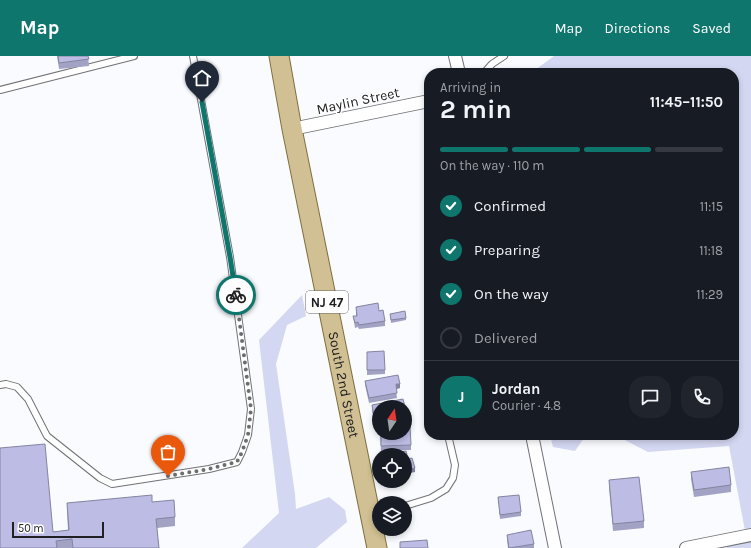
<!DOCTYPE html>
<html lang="en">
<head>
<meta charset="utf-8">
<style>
	:root { --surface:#171b24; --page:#20242c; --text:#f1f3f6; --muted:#9ea1a6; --line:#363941; --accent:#0f766e }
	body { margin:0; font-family:Karla,sans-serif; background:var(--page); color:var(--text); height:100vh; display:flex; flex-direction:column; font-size:15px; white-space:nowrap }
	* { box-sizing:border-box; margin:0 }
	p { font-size:13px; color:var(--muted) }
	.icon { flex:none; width:22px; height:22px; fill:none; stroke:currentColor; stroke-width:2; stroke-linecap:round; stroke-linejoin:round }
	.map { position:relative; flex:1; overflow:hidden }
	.drawer { position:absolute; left:424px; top:12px; width:315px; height:372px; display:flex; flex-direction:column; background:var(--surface); border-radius:16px; box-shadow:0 2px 6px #0003 }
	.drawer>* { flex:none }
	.needle { width:26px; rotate:13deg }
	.tools { position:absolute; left:372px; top:344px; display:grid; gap:8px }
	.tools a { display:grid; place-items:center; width:40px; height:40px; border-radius:50%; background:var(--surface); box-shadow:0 2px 6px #0003; font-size:20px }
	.scale { position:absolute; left:12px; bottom:10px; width:92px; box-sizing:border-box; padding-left:4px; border:2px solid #202022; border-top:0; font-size:11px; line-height:14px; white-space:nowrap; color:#202022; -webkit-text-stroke:3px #fff; paint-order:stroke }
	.pin { position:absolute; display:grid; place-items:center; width:34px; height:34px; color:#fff; margin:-41px -17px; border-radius:50% 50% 50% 0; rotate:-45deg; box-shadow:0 0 4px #0007 }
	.pin .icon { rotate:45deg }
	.courier { position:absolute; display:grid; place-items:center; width:40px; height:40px; margin:-20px; border:3px solid #0f766e; border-radius:50%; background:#fff; color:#222; box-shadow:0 1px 5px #0007 }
	.summary em { font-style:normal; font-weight:700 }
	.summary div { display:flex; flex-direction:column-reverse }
	.summary { display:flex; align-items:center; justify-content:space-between; height:68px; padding:0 16px }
	h1 { font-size:26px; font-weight:700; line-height:30px }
	.bar { display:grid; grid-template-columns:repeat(4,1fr); gap:6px 4px; align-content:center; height:48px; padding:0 16px }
	.bar i { height:5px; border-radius:3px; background:var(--line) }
	.bar .on { background:var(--accent) }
	.bar p { grid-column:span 4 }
	.line { display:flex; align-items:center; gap:10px; padding:0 16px; border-top:1px solid var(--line) }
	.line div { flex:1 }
	.round { display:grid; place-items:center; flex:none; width:42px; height:42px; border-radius:16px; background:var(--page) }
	ol { padding:0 16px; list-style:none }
	li { display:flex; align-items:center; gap:12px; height:44px }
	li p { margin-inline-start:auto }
	li .icon { padding:4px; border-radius:50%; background:var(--accent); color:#fff; stroke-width:4 }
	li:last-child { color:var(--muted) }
	li i { width:22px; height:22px; border:2px solid var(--line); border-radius:50% }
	header { display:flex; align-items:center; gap:24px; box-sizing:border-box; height:56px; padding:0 20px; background:var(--accent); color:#fff }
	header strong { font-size:19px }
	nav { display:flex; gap:22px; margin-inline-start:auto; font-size:14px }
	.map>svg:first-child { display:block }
	.green { fill:#d4d7f1 }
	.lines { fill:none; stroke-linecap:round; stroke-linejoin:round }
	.service-casing { stroke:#717277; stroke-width:8 }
	.minor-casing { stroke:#717277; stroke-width:14 }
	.primary-casing { stroke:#7e6d3d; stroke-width:21 }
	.service { stroke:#fff; stroke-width:6 }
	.minor { stroke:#fff; stroke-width:12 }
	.primary { stroke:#d0c093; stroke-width:19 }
	.wall { fill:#a2a2c4 }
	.shaded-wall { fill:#8484a0 }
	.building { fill:#bcbce4; stroke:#8484a0 }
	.done { stroke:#6c6d6f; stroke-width:4; stroke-dasharray:0 7.2 }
	.route { stroke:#0f766e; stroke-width:5 }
	.labels { text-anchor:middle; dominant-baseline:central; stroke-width:3; stroke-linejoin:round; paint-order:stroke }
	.shield { fill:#fff; stroke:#636364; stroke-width:1 }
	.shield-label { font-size:13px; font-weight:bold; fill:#202022 }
	.street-label { font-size:14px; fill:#202022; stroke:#fff }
</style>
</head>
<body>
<header>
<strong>Map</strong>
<nav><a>Map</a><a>Directions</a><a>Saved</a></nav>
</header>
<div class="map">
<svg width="751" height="492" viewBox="0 0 751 492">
	<rect width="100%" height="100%" fill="#fafbfe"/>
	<g class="green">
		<path d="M554 0H751V492H727L725 485 746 480 729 390 648 396 615 379H734V17H531Z"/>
		<path d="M302 239 306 260 287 269 276 308 295 438 296 453 329 441 345 454 347 466 316 492H242L279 457 259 284Z"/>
		<path d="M550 379H586L575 395 553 391Z"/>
	</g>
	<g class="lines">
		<defs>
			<g id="service">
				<path d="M484 17 492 8 504 0"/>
				<path d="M0 34 134 0"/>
				<path d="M0 329 6 328 17 331 28 343 47 380 100 422 112 428 209 413 237 406 242 396 248 379 251 353 230 201 193 0"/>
				<path d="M405 450 431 442 446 433 453 422 455 409 448 379"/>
			</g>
			<g id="minor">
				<path d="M455 0 459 17"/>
				<path d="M292 73 429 45"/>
				<path d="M532 379 555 492"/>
				<path d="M686 492 751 479"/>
			</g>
			<g id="primary">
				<path id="s1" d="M279 0 292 73 377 492"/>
			</g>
		</defs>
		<use href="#service" class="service-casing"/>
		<use href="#minor" class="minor-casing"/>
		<use href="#primary" class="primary-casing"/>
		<use href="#service" class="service"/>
		<use href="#minor" class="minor"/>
		<use href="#primary" class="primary"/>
	</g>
	<g class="wall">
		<path d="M57 0H88L89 10 59 13Z"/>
		<path d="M356 251 379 255 385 265V270L359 273 358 271 355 272 353 260H356Z"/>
		<path d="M390 258 406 262V264L391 267Z"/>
		<path d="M367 296 385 314V318L367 319Z"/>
		<path d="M365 325 400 332 396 333 397 342 369 347 365 329Z"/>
		<path d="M372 349 379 351V371L375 372 372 354Z"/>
		<path d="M405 352 407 361V366H405Z"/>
		<path d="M380 377 411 389V394L381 395Z"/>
		<path d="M691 416 731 429V436L694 441 691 423Z"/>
		<path d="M609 424 644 465V472L613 475 609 431Z"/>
		<path d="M498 441 521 456V460L500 463Z"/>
		<path d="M67 447 175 461V470L157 472 159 492H0L53 476 68 474 67 456Z"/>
		<path d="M507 479 534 488V492H508L507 483Z"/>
	</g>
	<g class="shaded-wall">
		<path d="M396 328H400V332L396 333Z"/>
		<path d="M415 412V416L405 418V414Z"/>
	</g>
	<g class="building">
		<path d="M58 0H88L89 3 59 7Z"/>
		<path d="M378 247 379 255 383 254 385 265 359 269 358 266 355 267 353 260H357L356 251Z"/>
		<path d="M405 255 406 262 391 264 390 258Z"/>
		<path d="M384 295 385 314H367V296Z"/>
		<path d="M398 319 400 328H396L397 337 369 342 365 325Z"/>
		<path d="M403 343 405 351H379V367H375L372 349Z"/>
		<path d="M405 352 407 361 405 362Z"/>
		<path d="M410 370 411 389 381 390V377H405V371Z"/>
		<path d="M45 388 53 476 69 474 67 447 152 439V446L174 444 175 461 156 463 159 492H73L72 483 56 485 57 492H0V392Z"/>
		<path d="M406 395 408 403 412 402 415 412 405 414V399H386Z"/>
		<path d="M729 411 731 429 694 434 691 416Z"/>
		<path d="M639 421 644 465 613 468 609 424Z"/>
		<path d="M519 439 521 456 500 459 498 441Z"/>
		<path d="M531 474 534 488 509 492 507 479Z"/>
		<path d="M427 484 428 492H400V486Z"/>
	</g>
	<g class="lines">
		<path class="done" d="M168 420 209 413 237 406 242 396 248 379 251 353 236 239"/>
		<path class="route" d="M202 46 230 201 236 239"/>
	</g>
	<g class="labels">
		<rect class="shield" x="306" y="235" width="42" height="22" rx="3"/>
		<g class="shield-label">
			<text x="327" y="246">NJ 47</text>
		</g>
		<g class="street-label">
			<text transform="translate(358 45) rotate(-12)">Maylin Street</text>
			<text stroke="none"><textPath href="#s1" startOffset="335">South 2nd Street</textPath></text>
		</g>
	</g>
</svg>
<div class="tools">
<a><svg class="needle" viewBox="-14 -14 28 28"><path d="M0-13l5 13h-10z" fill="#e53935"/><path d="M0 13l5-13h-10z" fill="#9ea1a6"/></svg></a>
<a><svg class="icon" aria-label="locate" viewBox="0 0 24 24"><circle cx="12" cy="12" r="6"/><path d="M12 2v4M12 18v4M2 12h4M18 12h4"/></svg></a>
<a><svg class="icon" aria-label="layers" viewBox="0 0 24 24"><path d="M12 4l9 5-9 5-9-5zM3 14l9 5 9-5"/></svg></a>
</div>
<div class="scale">50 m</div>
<div class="pin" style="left:168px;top:420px;background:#ea580c"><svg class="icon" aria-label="bag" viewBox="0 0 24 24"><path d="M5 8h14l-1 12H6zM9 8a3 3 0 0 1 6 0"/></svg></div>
<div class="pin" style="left:202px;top:46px;background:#1f2937"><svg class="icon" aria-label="home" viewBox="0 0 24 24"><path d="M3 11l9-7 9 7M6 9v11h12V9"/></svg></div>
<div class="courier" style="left:236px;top:239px"><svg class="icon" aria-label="bike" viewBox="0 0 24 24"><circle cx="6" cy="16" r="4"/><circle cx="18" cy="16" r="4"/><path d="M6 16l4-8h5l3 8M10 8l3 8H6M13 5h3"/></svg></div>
<section class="drawer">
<div class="summary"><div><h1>2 min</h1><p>Arriving in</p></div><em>11:45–11:50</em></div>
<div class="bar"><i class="on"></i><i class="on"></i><i class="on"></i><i></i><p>On the way · 110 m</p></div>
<ol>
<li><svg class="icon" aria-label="check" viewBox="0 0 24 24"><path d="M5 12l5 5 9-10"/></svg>Confirmed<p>11:15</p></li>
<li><svg class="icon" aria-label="check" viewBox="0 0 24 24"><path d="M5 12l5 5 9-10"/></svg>Preparing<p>11:18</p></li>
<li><svg class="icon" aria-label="check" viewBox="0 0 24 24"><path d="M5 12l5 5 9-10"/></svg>On the way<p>11:29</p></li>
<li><i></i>Delivered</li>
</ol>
<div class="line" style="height:72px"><b class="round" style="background:var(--accent);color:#fff">J</b><div><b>Jordan</b><p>Courier · 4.8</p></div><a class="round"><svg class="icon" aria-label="chat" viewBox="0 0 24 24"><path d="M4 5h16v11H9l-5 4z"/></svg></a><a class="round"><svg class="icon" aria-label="phone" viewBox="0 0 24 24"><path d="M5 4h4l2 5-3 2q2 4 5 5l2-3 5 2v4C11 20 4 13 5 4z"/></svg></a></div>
</section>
</div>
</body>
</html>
